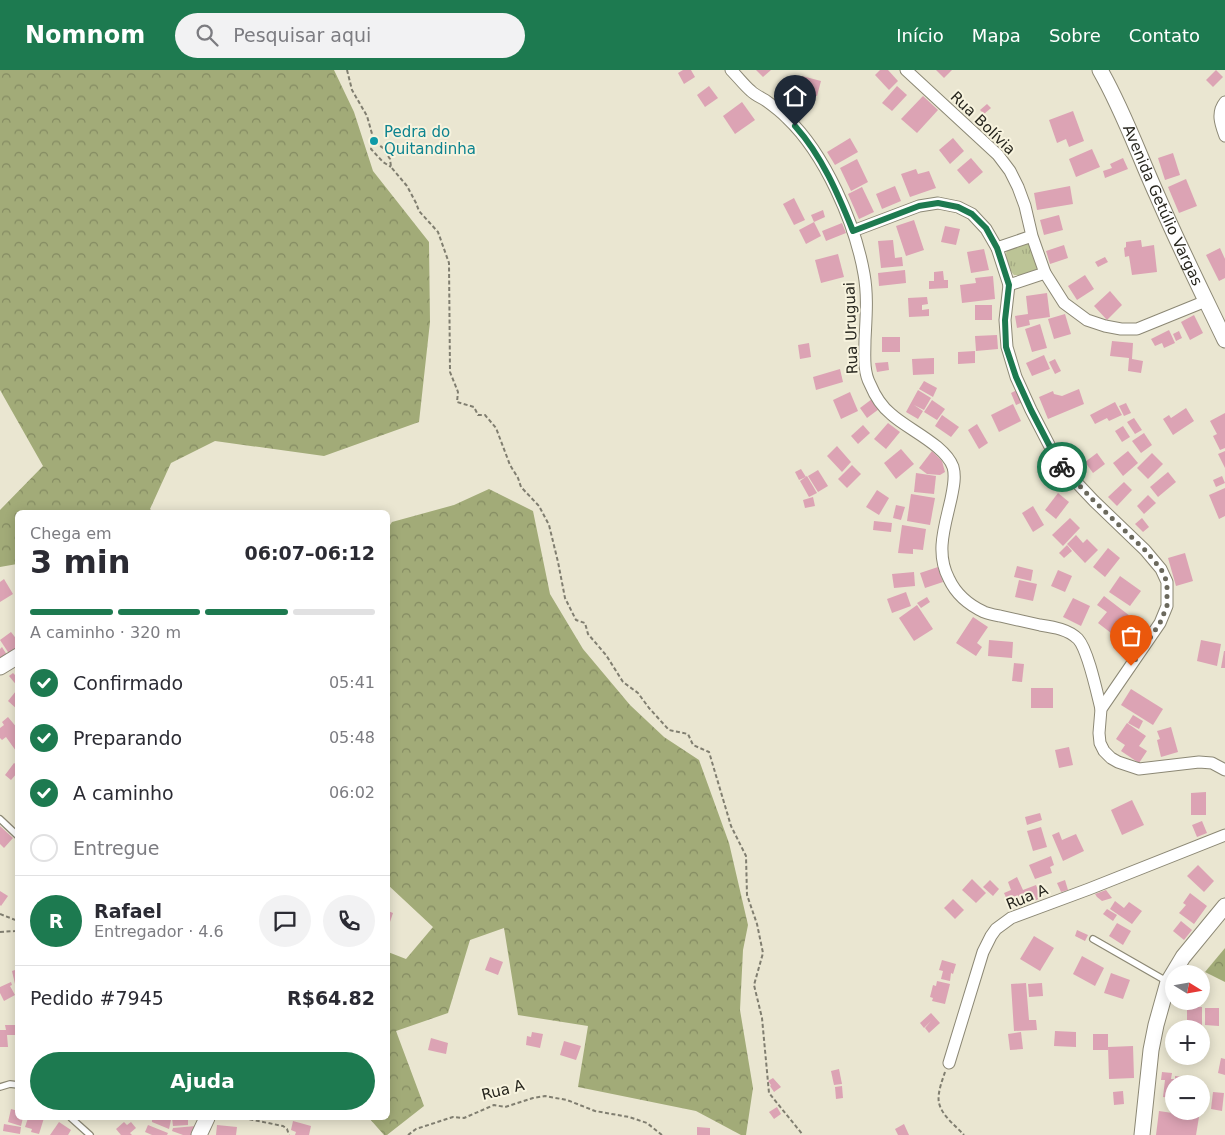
<!DOCTYPE html>
<html lang="pt">
<head>
<meta charset="utf-8">
<style>
	:root { --surface:#fff; --page:#f2f2f3; --text:#2b2b33; --muted:#7c7c81; --line:#e1e1e2; --accent:#1d7a50 }
	body { margin:0; font-family:"DejaVu Sans",sans-serif; background:var(--page); color:var(--text); height:100vh; display:flex; flex-direction:column; font-size:19px; white-space:nowrap }
	* { box-sizing:border-box; margin:0 }
	p { font-size:16px; color:var(--muted) }
	.icon { flex:none; width:28px; height:28px; fill:none; stroke:currentColor; stroke-width:2; stroke-linecap:round; stroke-linejoin:round }
	.map { position:relative; flex:1; overflow:hidden }
	.sheet { position:absolute; left:15px; top:440px; width:375px; height:610px; display:flex; flex-direction:column; background:var(--surface); border-radius:8px; box-shadow:0 2px 12px #0003 }
	.sheet>* { flex:none }
	.needle { width:32px; rotate:101deg }
	.fabs { position:absolute; left:1165px; top:895px; display:grid; gap:10px }
	.fabs a { display:grid; place-items:center; width:45px; height:45px; border-radius:50%; background:var(--surface); box-shadow:0 2px 12px #0003; font-size:25px }
	.pin { position:absolute; display:grid; place-items:center; width:42px; height:42px; color:#fff; margin:-51px -21px; border-radius:50% 50% 50% 0; rotate:-45deg; box-shadow:0 0 5px #0007 }
	.pin .icon { rotate:45deg }
	.courier { position:absolute; display:grid; place-items:center; width:50px; height:50px; margin:-25px; border:4px solid #1d7a50; border-radius:50%; background:#fff; color:#222; box-shadow:0 1px 6px #0007 }
	.overview em { font-style:normal; font-weight:800 }
	.overview div { display:flex; flex-direction:column-reverse }
	.overview { display:flex; align-items:center; justify-content:space-between; height:85px; padding:0 15px }
	h1 { font-size:32px; font-weight:800; line-height:38px }
	.bar { display:grid; grid-template-columns:repeat(4,1fr); gap:8px 5px; align-content:center; height:60px; padding:0 15px }
	.bar i { height:6px; border-radius:4px; background:var(--line) }
	.bar .current { background:var(--accent) }
	.bar p { grid-column:span 4 }
	.line { display:flex; align-items:center; gap:12px; padding:0 15px; border-top:1px solid var(--line) }
	.line div { flex:1 }
	.round { display:grid; place-items:center; flex:none; width:52px; height:52px; border-radius:26px; background:var(--page) }
	ol { padding:0 15px; list-style:none }
	li { display:flex; align-items:center; gap:15px; height:55px }
	li p { margin-inline-start:auto }
	li .icon { padding:5px; border-radius:50%; background:var(--accent); color:#fff; stroke-width:4 }
	li:last-child { color:var(--muted) }
	li i { width:28px; height:28px; border:2px solid var(--line); border-radius:50% }
	.primary-button { display:flex; gap:10px; margin-top:auto; padding:10px 15px }
	.primary-button a { flex:1; height:58px; border-radius:30px; background:var(--accent); color:#fff; font-size:20px; font-weight:800; line-height:58px; text-align:center }
	header { display:flex; align-items:center; gap:30px; box-sizing:border-box; height:70px; padding:0 25px; background:var(--accent); color:#fff }
	header strong { font-size:24px }
	nav { display:flex; gap:28px; margin-inline-start:auto; font-size:18px }
	.search { width:350px; height:45px; background:var(--page); display:flex; align-items:center; gap:12px; box-sizing:border-box; padding:0 18px; border-radius:28px; color:var(--muted); font-size:19px }
	.map>svg:first-child { display:block }
	.grass { fill:url(#grass-tufts) }
	.forest { fill:url(#forest-crowns) }
	.building { fill:#dca3b4 }
	.lines { fill:none; stroke-linecap:round; stroke-linejoin:round }
	.service-casing { stroke:#8c8875; stroke-width:8 }
	.minor-casing { stroke:#8c8875; stroke-width:13 }
	.tertiary-casing { stroke:#8c8875; stroke-width:17 }
	.path { stroke:#807e70; stroke-width:2; stroke-dasharray:4 2.5; stroke-linecap:butt }
	.service { stroke:#fff; stroke-width:5.5 }
	.minor { stroke:#fff; stroke-width:11 }
	.tertiary { stroke:#fff; stroke-width:15 }
	.done { stroke:#6b695d; stroke-width:5; stroke-dasharray:0 9 }
	.route { stroke:#1d7a50; stroke-width:6 }
	.culture-dot { fill:#0f9aa8; stroke:#f7f3de; stroke-width:2 }
	.labels { text-anchor:middle; dominant-baseline:central; stroke-width:4; stroke-linejoin:round; paint-order:stroke }
	.street-label { font-size:15px; fill:#27261e; stroke:#f7f3de }
	.culture-label { font-size:15px; fill:#0d838f; stroke:#f7f3de; text-anchor:start }
</style>
</head>
<body>
<header>
<strong>Nomnom</strong>
<div class="search"><svg class="icon" aria-label="search" viewBox="0 0 24 24"><circle cx="10" cy="10" r="6"/><path d="M15 15l6 6"/></svg>Pesquisar aqui</div>
<nav><a>Início</a><a>Mapa</a><a>Sobre</a><a>Contato</a></nav>
</header>
<div class="map">
<svg width="1225" height="1065" viewBox="0 0 1225 1065">
	<defs>
		<pattern id="grass-tufts" width="24" height="20" patternUnits="userSpaceOnUse" patternTransform="scale(1.25)"><rect width="24" height="20" fill="#bcc496"/><path d="M3 7l-1-3M5 7V3M7 7l1-3M15 17l-1-3M17 17v-4M19 17l1-3" fill="none" stroke="#a2a881"/></pattern>
		<pattern id="forest-crowns" width="20" height="18" patternUnits="userSpaceOnUse" patternTransform="scale(1.25)"><rect width="20" height="18" fill="#a2ab78"/><path d="M2 6a3 3 0 1 1 6 0M12 15a3 3 0 1 1 6 0" fill="none" stroke="#848b62"/></pattern>
	</defs>
	<rect width="100%" height="100%" fill="#eae6d1"/>
	<path class="grass" d="M1027 173 1031 176 1038 197 1036 201 1027 205H1014C1009 200 1004 186 1007 179Z"/>
	<g class="forest">
		<path d="M0 0H334L354 42 373 101 429 172 430 252 419 352 324 386 215 371 171 393 150 439 153 442H18L17 494 0 497V440L43 396 0 320Z"/>
		<path d="M489 419 533 441 550 524 583 579 630 635 664 667 699 690 729 773 748 855 743 880 740 940 753 1018 746 1065H741L696 1041 578 1017 588 956 518 945 504 858 470 870 448 943 396 961 424 1036 387 1065H384L369 1048H388V882L406 889 433 857 388 815V458L392 452 454 435Z"/>
		<path d="M1225 878V912L1205 902Z"/>
	</g>
	<g class="building">
		<path d="M683 0H691L695 7 684 14 678 3Z"/>
		<path d="M756 0H771L763 7Z"/>
		<path d="M880 0H888L898 11 889 20 875 5Z"/>
		<path d="M936 0H952L944 8Z"/>
		<path d="M1216 0 1223 7 1213 17 1206 10Z"/>
		<path d="M802 6 821 11 817 26 798 21 801 27 793 30 795 34 786 38 777 17 793 10 798 21Z"/>
		<path d="M709 16 718 28 705 37 697 25Z"/>
		<path d="M897 16 907 25 892 41 882 33Z"/>
		<path d="M923 26 938 40 917 63 901 49Z"/>
		<path d="M742 32 755 50 735 64 723 46Z"/>
		<path d="M987 34 991 38 984 44 980 40Z"/>
		<path d="M1073 41 1084 71 1069 77 1066 69 1057 73 1049 50Z"/>
		<path d="M850 68 858 82 835 95 827 82Z"/>
		<path d="M953 68 964 81 950 94 939 80Z"/>
		<path d="M1092 79 1100 97 1076 107 1069 89Z"/>
		<path d="M1173 83 1180 105 1165 110 1158 88Z"/>
		<path d="M971 88 983 102 969 114 957 100Z"/>
		<path d="M1123 88 1128 99 1105 108 1103 101 1112 98 1110 94Z"/>
		<path d="M857 89 868 112 851 121 840 98Z"/>
		<path d="M916 99 918 104 929 101 936 118 910 127 901 104Z"/>
		<path d="M1186 109 1197 136 1179 143 1168 117Z"/>
		<path d="M895 116 901 131 882 139 876 124Z"/>
		<path d="M1070 116 1073 134 1037 140 1034 123Z"/>
		<path d="M862 117 874 142 859 149 848 124Z"/>
		<path d="M794 128 805 150 794 155 783 134Z"/>
		<path d="M823 140 825 147 814 152 811 145Z"/>
		<path d="M1059 145 1063 160 1044 165 1040 150Z"/>
		<path d="M914 150 924 180 906 186 896 156Z"/>
		<path d="M814 152 821 166 806 174 799 160Z"/>
		<path d="M842 153 846 163 826 171 822 161Z"/>
		<path d="M945 156 960 159 956 175 941 172Z"/>
		<path d="M893 170 895 188 902 187 903 196 881 198 878 171Z"/>
		<path d="M1141 170 1142 177 1154 175 1157 202 1132 205 1129 186 1125 187 1124 178 1126 177V172Z"/>
		<path d="M1064 175 1068 188 1050 194 1046 181Z"/>
		<path d="M1220 178 1225 189V208L1219 211 1206 185Z"/>
		<path d="M984 179 989 200 971 203 967 182Z"/>
		<path d="M838 184 844 207 821 213 815 190Z"/>
		<path d="M1105 187 1108 192 1098 197 1095 192Z"/>
		<path d="M905 200 906 213 879 216 878 203Z"/>
		<path d="M943 201 944 210H948V218L929 219V211H934V202Z"/>
		<path d="M1085 205 1094 219 1077 230 1068 216Z"/>
		<path d="M993 206 995 229 962 233 960 215 976 213 975 208Z"/>
		<path d="M1110 221 1122 235 1107 250 1094 236Z"/>
		<path d="M1047 223 1050 247 1029 250 1030 255 1017 258 1015 246 1028 244 1026 226Z"/>
		<path d="M927 227 928 234 922 235V240L929 239V246L909 247 908 228Z"/>
		<rect x="975" y="235" width="17" height="15"/>
		<path d="M1065 244 1071 264 1054 269 1048 249Z"/>
		<path d="M1194 245 1203 263 1190 270 1181 252Z"/>
		<path d="M1040 254 1047 278 1032 282 1025 259Z"/>
		<path d="M1169 260 1175 273 1164 278 1162 273 1155 276 1151 269Z"/>
		<path d="M1179 261 1182 268 1176 271 1173 264Z"/>
		<path d="M997 265 998 279 976 281 975 266Z"/>
		<rect x="882" y="267" width="18" height="15"/>
		<path d="M1112 271 1133 273 1132 289 1143 291 1141 303 1128 301 1129 288 1110 286Z"/>
		<path d="M809 273 811 287 800 289 798 275Z"/>
		<path d="M975 281V293L958 294V282Z"/>
		<path d="M1044 285 1050 299 1032 306 1026 293Z"/>
		<path d="M934 288V304L913 305 912 289Z"/>
		<path d="M1055 289 1061 301 1055 304 1049 292Z"/>
		<path d="M888 292 889 300 877 302 875 293Z"/>
		<path d="M840 299 843 312 816 320 813 307Z"/>
		<path d="M924 311 937 318 933 327 919 319Z"/>
		<path d="M1079 319 1084 334 1048 349 1039 327 1053 321 1054 324 1062 326Z"/>
		<path d="M918 320 931 328 924 340 914 335 923 341 918 349 906 342Z"/>
		<path d="M1017 320 1023 332 1016 335 1011 323Z"/>
		<path d="M850 322 858 341 841 349 833 330Z"/>
		<path d="M872 329 879 339 867 348 860 338Z"/>
		<path d="M932 330 945 339 937 350 924 342Z"/>
		<path d="M1115 332 1122 345 1109 351 1107 348 1095 354 1090 345Z"/>
		<path d="M1126 333 1131 343 1124 346 1119 336Z"/>
		<path d="M1013 334 1021 351 999 362 991 345Z"/>
		<path d="M1186 338 1194 351 1173 365 1163 349 1169 345 1171 348Z"/>
		<path d="M1225 343V378L1220 380 1213 366 1217 364 1210 351Z"/>
		<path d="M942 345 959 357 951 367 935 356Z"/>
		<path d="M1134 348 1142 360 1135 364 1127 352Z"/>
		<path d="M888 353 900 362 886 379 874 369Z"/>
		<path d="M977 354 988 373 979 379 968 360Z"/>
		<path d="M863 355 870 363 858 374 851 366Z"/>
		<path d="M1123 356 1130 367 1122 372 1115 361Z"/>
		<path d="M1144 363 1152 375 1141 383 1132 371Z"/>
		<path d="M837 376 851 392 842 402 827 386Z"/>
		<path d="M901 379 914 394 896 409 884 393Z"/>
		<path d="M932 381 942 391 945 402 940 405 927 404 919 398Z"/>
		<path d="M1128 381 1138 393 1123 406 1113 393Z"/>
		<path d="M1225 381V398L1218 384Z"/>
		<path d="M1097 383 1105 394 1093 403 1085 392Z"/>
		<path d="M1152 383 1163 394 1148 409 1137 398Z"/>
		<path d="M852 395 861 404 847 418 838 409Z"/>
		<path d="M801 399 806 407 799 410 795 402Z"/>
		<path d="M818 400 828 416 818 422 808 406Z"/>
		<path d="M1168 402 1176 412 1158 427 1150 417Z"/>
		<path d="M916 403 936 406 934 424 914 422Z"/>
		<path d="M807 406 817 423 809 427 800 411Z"/>
		<path d="M1222 406 1225 413 1216 417 1213 410Z"/>
		<path d="M1124 412 1132 420 1117 436 1108 427Z"/>
		<path d="M1225 418V446L1219 449 1209 425Z"/>
		<path d="M877 420 889 428 879 445 866 437Z"/>
		<path d="M1058 423 1069 432 1056 449 1045 440Z"/>
		<path d="M911 424 935 428 930 455 907 451Z"/>
		<path d="M1148 425 1156 433 1144 444 1137 436Z"/>
		<path d="M813 427 815 436 805 438 803 430Z"/>
		<path d="M896 435 905 437 901 450 893 448Z"/>
		<path d="M1033 436 1044 455 1033 462 1022 443Z"/>
		<path d="M1070 448 1080 458 1063 476 1052 465Z"/>
		<path d="M1142 448 1149 457 1143 462 1135 454Z"/>
		<path d="M874 451 892 453 891 462 873 460Z"/>
		<path d="M902 455 926 459 923 480 913 479V484L898 483Z"/>
		<path d="M1076 465 1083 473 1087 469 1098 480 1085 493 1067 474Z"/>
		<path d="M1067 475 1072 481 1064 488 1059 483Z"/>
		<path d="M1108 478 1120 488 1105 507 1093 497Z"/>
		<path d="M1185 483 1193 511 1176 516 1168 488Z"/>
		<path d="M1017 496 1033 500 1031 511 1014 507Z"/>
		<path d="M938 497 943 512 925 518 920 503Z"/>
		<path d="M1058 500 1072 506 1065 522 1051 516Z"/>
		<path d="M914 502 915 516 894 518 892 504Z"/>
		<path d="M1120 506 1141 521 1130 536 1109 522Z"/>
		<path d="M4 509 13 524 0 532V512Z"/>
		<path d="M1019 510 1037 514 1033 531 1015 527Z"/>
		<path d="M906 522 911 536 892 543 887 529Z"/>
		<path d="M1104 526 1130 546 1115 566 1098 553 1107 542 1097 535Z"/>
		<path d="M927 527 930 532 921 538 917 533Z"/>
		<path d="M1073 528 1090 536 1081 556 1063 547Z"/>
		<path d="M917 535 933 559 914 571 899 548Z"/>
		<path d="M973 547 988 557 977 573 982 577 976 586 956 573Z"/>
		<path d="M11 562 18 571V579L10 585 0 570Z"/>
		<path d="M989 570 1013 572 1012 588 988 586Z"/>
		<path d="M1201 570 1221 574 1217 596 1197 591Z"/>
		<path d="M2 577 7 585 0 590V579Z"/>
		<path d="M1224 581H1225V598H1221Z"/>
		<path d="M1014 593 1024 594 1022 612 1012 611Z"/>
		<path d="M13 603 18 608V617L9 606Z"/>
		<rect x="1031" y="618" width="22" height="20"/>
		<path d="M1131 619 1163 639 1153 655 1121 635Z"/>
		<path d="M16 621 18 623V640L8 631Z"/>
		<path d="M1133 645 1143 651 1139 659 1128 653Z"/>
		<path d="M8 647 18 659V680L16 681 6 667 2 670 0 668V658L4 655 2 652Z"/>
		<path d="M1127 653 1146 666 1139 676 1147 681 1139 693 1121 681 1125 675 1116 669Z"/>
		<path d="M1171 657 1178 682 1161 687 1157 670 1160 669 1157 661Z"/>
		<path d="M1069 677 1073 695 1059 698 1055 680Z"/>
		<path d="M14 693 17 695 15 698 18 700V702L11 710 5 705Z"/>
		<path d="M1206 722V745H1191V723Z"/>
		<path d="M1132 730 1144 755 1122 765 1111 740Z"/>
		<path d="M1040 743 1042 750 1027 755 1025 747Z"/>
		<path d="M1202 751 1207 763 1197 767 1192 755Z"/>
		<path d="M0 756 13 768 4 778 0 774Z"/>
		<path d="M1041 757 1047 777 1033 781 1027 761Z"/>
		<path d="M1059 762 1062 770 1076 764 1084 781 1063 791 1052 765Z"/>
		<path d="M1051 786 1054 795 1050 797 1052 803 1035 809 1029 795Z"/>
		<path d="M1198 795 1214 811 1204 822 1187 806Z"/>
		<path d="M1017 807 1023 820 1036 815 1041 828 1029 833 1027 829 1010 836 1004 823 1011 820 1008 812Z"/>
		<path d="M972 809 986 823 976 833 962 820Z"/>
		<path d="M990 810 999 819 993 826 983 817Z"/>
		<path d="M1065 810 1068 820 1061 822 1057 813Z"/>
		<path d="M1106 820 1112 828 1102 831 1097 827 1095 824Z"/>
		<path d="M0 821 8 826 1 836 0 835Z"/>
		<path d="M1190 823 1207 836 1194 854 1179 843 1186 835 1183 833Z"/>
		<path d="M953 829 964 840 955 849 944 838Z"/>
		<path d="M1115 831 1124 838 1129 832 1142 841 1132 854 1110 839Z"/>
		<path d="M1107 839 1117 845 1113 851 1103 844Z"/>
		<path d="M388 841 393 843 388 858Z"/>
		<path d="M1181 851 1192 860 1184 870 1173 861Z"/>
		<path d="M1117 853 1131 861 1123 875 1109 866Z"/>
		<path d="M1077 860 1088 865 1085 871 1075 866Z"/>
		<path d="M1034 866 1054 878 1040 901 1020 889Z"/>
		<path d="M1082 886 1104 898 1095 916 1073 904Z"/>
		<path d="M490 887 503 892 498 905 485 900Z"/>
		<path d="M942 890 956 894 953 904 951 903 950 911 941 909 943 901 939 900Z"/>
		<path d="M18 899V913L15 914 12 901Z"/>
		<path d="M1111 903 1130 910 1123 929 1104 923Z"/>
		<path d="M937 911 950 914 945 934 932 931 933 928 930 927 933 915 936 916Z"/>
		<path d="M11 912 12 915 10 916 15 925 4 931 0 923V917Z"/>
		<path d="M1026 913 1029 950H1036L1037 960 1014 961 1011 914Z"/>
		<path d="M1042 913 1043 926 1029 927 1028 914Z"/>
		<rect x="1187" y="937" width="15" height="18"/>
		<path d="M1205 938H1219V956L1205 955Z"/>
		<path d="M931 943 940 953 929 963 925 958 931 951 924 958 920 953Z"/>
		<path d="M5 955H16V965H7L8 977H0V960H6Z"/>
		<path d="M1055 961 1076 962V977L1054 976Z"/>
		<path d="M532 962 543 964 540 978 526 975 527 966 531 967Z"/>
		<path d="M1021 962 1023 979 1010 980 1008 964Z"/>
		<rect x="1093" y="964" width="15" height="16"/>
		<path d="M431 968 448 973 446 984 428 980Z"/>
		<path d="M564 971 581 976 576 990 560 985Z"/>
		<path d="M1133 976 1134 1008 1109 1009 1108 977Z"/>
		<path d="M1221 988 1225 989V1005L1218 1003Z"/>
		<path d="M839 999 842 1014 834 1015 831 1001Z"/>
		<path d="M1162 1002 1172 1003 1171 1009H1175V1006L1184 1007V1014H1174V1032L1171 1031V1028L1163 1027 1165 1010H1161Z"/>
		<path d="M773 1008 781 1017 774 1022 770 1016 771 1015 768 1011Z"/>
		<path d="M842 1016 843 1028 836 1029 835 1017Z"/>
		<path d="M1123 1021 1124 1034 1114 1035 1113 1022Z"/>
		<path d="M1213 1022 1224 1023 1222 1041 1211 1039Z"/>
		<path d="M777 1037 781 1044 774 1049 769 1042Z"/>
		<path d="M11 1039 18 1041V1048H23L21 1056 8 1052Z"/>
		<path d="M1159 1041 1199 1047 1196 1065H1156Z"/>
		<path d="M28 1048H44L39 1064 31 1062 32 1059 25 1057Z"/>
		<path d="M152 1048H161L171 1050 169 1059 152 1052Z"/>
		<path d="M172 1048H188V1055L173 1056Z"/>
		<path d="M293 1051 311 1056 309 1065H295L296 1062 291 1060Z"/>
		<path d="M59 1052 71 1060 68 1065H50Z"/>
		<path d="M124 1052 127 1055 131 1052 136 1058 130 1063 132 1065H121L116 1059Z"/>
		<path d="M4 1054 21 1057 20 1064 3 1061Z"/>
		<path d="M904 1054 909 1065H898L895 1059Z"/>
		<path d="M148 1055 168 1063 167 1065H152L145 1062Z"/>
		<path d="M217 1055 237 1057 236 1065H216Z"/>
		<path d="M196 1056 193 1065H183L172 1061 173 1058Z"/>
		<path d="M697 1057 710 1058V1065H697Z"/>
	</g>
	<g class="lines">
		<defs>
			<g id="service">
				<path d="M0 749 18 766"/>
				<path d="M1093 869 1168 912"/>
				<path d="M0 1017 10 1014 18 1015"/>
				<path d="M71 1048 90 1065"/>
			</g>
			<g id="minor">
				<path d="M731 0C738 7 744 15 751 21 755 25 760 27 765 30 772 35 780 41 787 48 825 84 855 153 864 204 868 226 866 248 865 270 865 284 863 301 870 314 875 326 881 336 891 344 907 359 945 375 953 397 956 407 953 419 951 429 945 456 935 483 949 509 956 524 969 535 984 542 989 544 995 545 1000 546 1013 549 1027 552 1040 555 1053 557 1068 559 1078 569 1088 580 1097 623 1101 639"/>
				<path d="M906 0 998 85 1010 101 1018 117 1025 136 1032 166 1045 203 1009 215 997 178 1032 166"/>
				<path d="M1225 32C1216 43 1221 55 1225 66"/>
				<path d="M853 161 919 136 938 133 958 137 972 144 986 159 997 178"/>
				<path d="M1045 203 1064 233 1087 250 1105 256 1121 259H1137L1206 231"/>
				<path d="M1009 215 1005 250 1007 277 1016 307 1031 340 1059 394 1094 431 1145 480 1161 499 1167 512V536L1160 553 1101 639 1099 663 1100 673 1104 681 1111 688 1118 692 1139 699 1199 692 1212 693 1225 700"/>
				<path d="M949 993 983 882 991 866 996 859 1011 848 1089 819 1225 765"/>
			</g>
			<g id="tertiary">
				<path id="s1" d="M1100 0C1123 40 1138 83 1157 125 1178 174 1202 222 1225 270"/>
				<path d="M0 597 18 586"/>
				<path d="M199 1065 207 1048"/>
				<path d="M1142 1065 1151 980 1156 955 1168 912 1183 887 1225 836"/>
			</g>
		</defs>
		<use href="#service" class="service-casing"/>
		<use href="#minor" class="minor-casing"/>
		<use href="#tertiary" class="tertiary-casing"/>
		<g class="path">
			<path d="M347 0 352 20 367 46 374 71 383 78 390 89 391 97 407 116 416 133 419 141 438 162 449 193 450 302 458 322 457 332 474 337 478 345H485L496 358 510 395 518 408 521 417 539 436 549 455 558 492 565 528 576 550 585 553 588 564 606 585 623 612 638 623 649 638 669 660 688 664 693 675 709 682 731 756 746 786 747 825 757 854 763 883 754 915 762 948 769 1023 803 1065"/>
			<path d="M374 72 371 79 383 92 391 97"/>
			<path d="M0 844 18 851"/>
			<path d="M0 862 15 861 18 859"/>
			<path d="M945 1002C942 1011 937 1024 939 1033 942 1046 956 1056 964 1065"/>
			<path d="M243 1048 283 1056 287 1059 289 1065"/>
			<path d="M408 1065 416 1059 453 1047 464 1048 494 1035 505 1037 533 1028 545 1026 567 1030 595 1041 629 1047 647 1053 662 1065"/>
		</g>
		<use href="#service" class="service"/>
		<use href="#minor" class="minor"/>
		<use href="#tertiary" class="tertiary"/>
	</g>
	<g class="lines">
		<path class="done" d="M1062 397 1094 431 1145 480 1161 499 1167 512V536L1160 553 1131 596"/>
		<path class="route" d="M795 56C822 86 838 124 853 161L919 136 938 133 958 137 972 144 986 158 997 178 1009 215 1005 250 1006 277 1016 307 1031 340 1059 394 1062 397"/>
	</g>
	<circle class="culture-dot" cx="374" cy="71" r="5"/>
	<g class="labels">
		<g class="street-label">
			<text transform="translate(983 53) rotate(44)">Rua Bolívia</text>
			<text stroke="none"><textPath href="#s1" startOffset="149">Avenida Getúlio Vargas</textPath></text>
			<text transform="translate(851 258) rotate(-92)">Rua Uruguai</text>
			<text transform="translate(1027 827) rotate(-22)">Rua A</text>
			<text transform="translate(503 1020) rotate(-14)">Rua A</text>
		</g>
		<g class="culture-label">
			<text x="384" y="62">Pedra do<tspan x="384" dy="17">Quitandinha</tspan></text>
		</g>
	</g>
</svg>
<div class="fabs">
<a><svg class="needle" viewBox="-14 -14 28 28"><path d="M0-13l5 13h-10z" fill="#e53935"/><path d="M0 13l5-13h-10z" fill="#7c7c81"/></svg></a>
<a>+</a>
<a>−</a>
</div>
<div class="pin" style="left:1131px;top:596px;background:#ea580c"><svg class="icon" aria-label="bag" viewBox="0 0 24 24"><path d="M5 8h14l-1 12H6zM9 8a3 3 0 0 1 6 0"/></svg></div>
<div class="pin" style="left:795px;top:56px;background:#1f2937"><svg class="icon" aria-label="home" viewBox="0 0 24 24"><path d="M3 11l9-7 9 7M6 9v11h12V9"/></svg></div>
<div class="courier" style="left:1062px;top:397px"><svg class="icon" aria-label="bike" viewBox="0 0 24 24"><circle cx="6" cy="16" r="4"/><circle cx="18" cy="16" r="4"/><path d="M6 16l4-8h5l3 8M10 8l3 8H6M13 5h3"/></svg></div>
<section class="sheet">
<div class="overview"><div><h1>3 min</h1><p>Chega em</p></div><em>06:07–06:12</em></div>
<div class="bar"><i class="current"></i><i class="current"></i><i class="current"></i><i></i><p>A caminho · 320 m</p></div>
<ol>
<li><svg class="icon" aria-label="check" viewBox="0 0 24 24"><path d="M5 12l5 5 9-10"/></svg>Confirmado<p>05:41</p></li>
<li><svg class="icon" aria-label="check" viewBox="0 0 24 24"><path d="M5 12l5 5 9-10"/></svg>Preparando<p>05:48</p></li>
<li><svg class="icon" aria-label="check" viewBox="0 0 24 24"><path d="M5 12l5 5 9-10"/></svg>A caminho<p>06:02</p></li>
<li><i></i>Entregue</li>
</ol>
<div class="line" style="height:90px"><b class="round" style="background:var(--accent);color:#fff">R</b><div><b>Rafael</b><p>Entregador · 4.6</p></div><a class="round"><svg class="icon" aria-label="chat" viewBox="0 0 24 24"><path d="M4 5h16v11H9l-5 4z"/></svg></a><a class="round"><svg class="icon" aria-label="phone" viewBox="0 0 24 24"><path d="M5 4h4l2 5-3 2q2 4 5 5l2-3 5 2v4C11 20 4 13 5 4z"/></svg></a></div>
<div class="line" style="height:65px"><div>Pedido #7945</div><b>R$64.82</b></div>
<div class="primary-button"><a>Ajuda</a></div>
</section>
</div>
</body>
</html>
